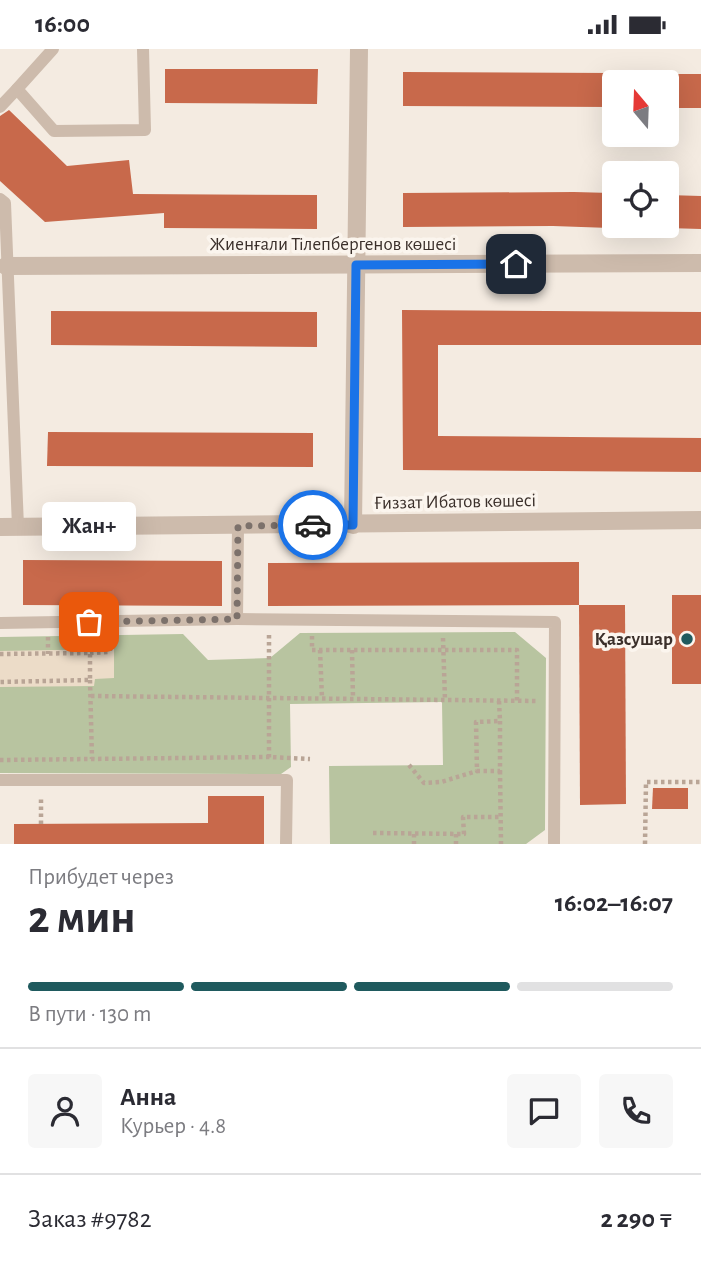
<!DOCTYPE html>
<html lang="ru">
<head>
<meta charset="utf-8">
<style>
	:root { --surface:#fff; --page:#f7f7f7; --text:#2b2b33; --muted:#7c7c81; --line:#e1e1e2; --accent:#1f5a5e }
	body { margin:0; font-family:"Alegreya Sans",sans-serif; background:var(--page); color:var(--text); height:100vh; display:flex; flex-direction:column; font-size:26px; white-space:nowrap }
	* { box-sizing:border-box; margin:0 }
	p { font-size:23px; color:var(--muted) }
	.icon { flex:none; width:38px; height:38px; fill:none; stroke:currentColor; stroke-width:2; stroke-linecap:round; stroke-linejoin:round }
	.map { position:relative; height:795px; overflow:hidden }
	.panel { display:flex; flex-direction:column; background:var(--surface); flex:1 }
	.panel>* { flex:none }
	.needle { width:46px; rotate:341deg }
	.fabs { position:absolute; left:602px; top:21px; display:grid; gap:14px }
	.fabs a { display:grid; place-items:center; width:77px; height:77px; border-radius:7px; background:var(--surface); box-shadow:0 7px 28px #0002; font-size:35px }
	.pin { position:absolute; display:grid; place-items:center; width:60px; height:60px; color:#fff; margin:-30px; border-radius:14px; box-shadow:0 4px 10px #0006 }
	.courier { position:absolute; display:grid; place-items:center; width:70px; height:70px; margin:-35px; border:5px solid #1a73e8; border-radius:50%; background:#fff; color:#222; box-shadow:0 2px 9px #0007 }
	.bubble { position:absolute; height:49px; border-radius:7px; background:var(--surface); box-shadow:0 7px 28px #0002; font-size:23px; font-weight:700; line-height:49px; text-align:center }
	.overview em { font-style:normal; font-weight:700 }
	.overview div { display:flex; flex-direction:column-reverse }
	.overview { display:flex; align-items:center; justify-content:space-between; height:119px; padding:0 28px }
	h1 { font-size:46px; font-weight:700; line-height:52px }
	.bar { display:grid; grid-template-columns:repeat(4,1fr); gap:10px 7px; align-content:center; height:84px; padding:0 28px }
	.bar i { height:9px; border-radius:5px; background:var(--line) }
	.bar .selected { background:var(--accent) }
	.bar p { grid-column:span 4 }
	.line { display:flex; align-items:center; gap:18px; padding:0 28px; border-top:2px solid var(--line) }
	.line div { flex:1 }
	.round { display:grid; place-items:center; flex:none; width:74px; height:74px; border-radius:7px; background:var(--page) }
	.status { display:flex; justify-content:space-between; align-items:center; height:49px; padding:0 35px; background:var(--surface); direction:ltr }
	.status svg { height:19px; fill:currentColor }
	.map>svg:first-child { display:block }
	.green { fill:#b8c4a0 }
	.plaza { fill:#ecdcc8 }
	.building { fill:#c8694b }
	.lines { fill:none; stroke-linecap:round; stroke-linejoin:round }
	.path { stroke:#b9a596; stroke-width:4.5; stroke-dasharray:3.5 3.5; stroke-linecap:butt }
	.lane { stroke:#cdbbac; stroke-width:12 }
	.street { stroke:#cdbbac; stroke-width:18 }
	.done { stroke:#7c716b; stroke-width:7; stroke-dasharray:0 12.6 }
	.route { stroke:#1a73e8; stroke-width:9 }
	.poi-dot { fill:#1f5a5e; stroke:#fbf5ee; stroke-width:2.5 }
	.labels { text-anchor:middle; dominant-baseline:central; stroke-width:7; stroke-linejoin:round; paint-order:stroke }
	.street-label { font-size:19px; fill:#3b302b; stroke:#fbf5ee }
	.poi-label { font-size:19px; font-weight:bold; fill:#3b302b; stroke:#fbf5ee; text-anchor:end }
</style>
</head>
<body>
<div class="status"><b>16:00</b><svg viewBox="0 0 49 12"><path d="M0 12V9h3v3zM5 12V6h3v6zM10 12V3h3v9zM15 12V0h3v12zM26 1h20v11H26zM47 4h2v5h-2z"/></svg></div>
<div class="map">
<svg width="701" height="795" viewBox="0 0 701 795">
	<rect width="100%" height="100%" fill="#f4ebe1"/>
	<path class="green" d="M515 583 546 609 545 781 526 795H330L329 717 443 716 442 653 290 655 291 718 281 725 0 724V588L183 585 208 611 270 609 300 584Z"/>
	<path class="plaza" d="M114 600V629L95 630 94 637 0 638V602Z"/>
	<g class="building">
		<path d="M165 20H318L317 55 165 54Z"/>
		<path d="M403 23 612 24V58L403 57Z"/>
		<rect x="667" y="25" width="34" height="34"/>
		<path d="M9 61 67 117 129 111 133 145 317 146V180L164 179V164L45 173 0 132V67Z"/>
		<path d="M574 143 611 144 610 179 553 177 403 178V144Z"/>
		<path d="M667 146 701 147V180L667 179Z"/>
		<path d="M402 261 701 263V296H438V387L701 389V423L403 421Z"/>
		<path d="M51 262 317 263V298L51 296Z"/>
		<path d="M48 383 313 384V418L47 417Z"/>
		<path d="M23 511 222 512V557L23 556Z"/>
		<path d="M579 513V556L268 557V514Z"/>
		<rect x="672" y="546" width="29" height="89"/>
		<path d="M579 556H625L626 755 580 756Z"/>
		<path d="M653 739H688V760H652Z"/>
		<path d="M208 747H264V795H14V775L208 774Z"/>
	</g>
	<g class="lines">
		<g class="path">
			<path d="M269 586V710"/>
			<path d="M312 587V601H517V652"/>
			<path d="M48 588V605"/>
			<path d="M443 589 445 651"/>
			<path d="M320 601 322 649"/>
			<path d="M352 601 353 650"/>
			<path d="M90 604 110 603V586"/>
			<path d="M0 605 90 604V631L0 633"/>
			<path d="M90 631 92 710"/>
			<path d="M91 647 538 652"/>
			<path d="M499 652 500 672"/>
			<path d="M500 672V722H477L476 673Z"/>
			<path d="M0 711 269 708 310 710"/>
			<path d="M409 716 424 734 441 733 477 722"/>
			<path d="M500 722 501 795"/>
			<path d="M41 775V748"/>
			<path d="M373 784 464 785 463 768H501"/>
			<path d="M414 785V795"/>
			<path d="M456 785V795"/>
			<path d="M645 795 646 733H701"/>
		</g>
		<g class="lane">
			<path d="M53 0 17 40 54 82 145 81 143 0"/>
			<path d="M0 58 17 40"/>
			<path d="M0 150 5 154 18 478"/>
			<path d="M237 570 555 573 554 795"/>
			<path d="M0 574 237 570 238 477"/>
			<path d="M0 731H287L286 795"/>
		</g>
		<g class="street">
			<path d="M6 217 701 214"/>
			<path d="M353 476 359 0"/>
			<path d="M0 478 701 471"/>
		</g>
	</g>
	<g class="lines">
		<path class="done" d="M89 573 237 570 238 477 313 476"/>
		<path class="route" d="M313 476H353L356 216 516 215"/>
	</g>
	<circle class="poi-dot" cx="687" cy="590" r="7"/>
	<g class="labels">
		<g class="street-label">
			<text x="333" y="195">Жиенғали Тілепбергенов көшесі</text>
			<text transform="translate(455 453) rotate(-1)">Ғиззат Ибатов көшесі</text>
		</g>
		<g class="poi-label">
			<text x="673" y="590">Қазсушар</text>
		</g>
	</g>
</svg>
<div class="fabs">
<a><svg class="needle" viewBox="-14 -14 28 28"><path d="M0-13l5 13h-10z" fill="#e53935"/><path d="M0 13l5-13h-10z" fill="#7c7c81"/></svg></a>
<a><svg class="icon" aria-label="locate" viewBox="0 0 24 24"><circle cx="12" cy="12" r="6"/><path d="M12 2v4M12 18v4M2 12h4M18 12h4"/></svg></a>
</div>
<div class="pin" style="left:89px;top:573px;background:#ea580c"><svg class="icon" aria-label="bag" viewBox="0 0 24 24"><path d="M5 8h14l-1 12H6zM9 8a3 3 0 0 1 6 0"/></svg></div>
<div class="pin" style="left:516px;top:215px;background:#1f2937"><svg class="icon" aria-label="home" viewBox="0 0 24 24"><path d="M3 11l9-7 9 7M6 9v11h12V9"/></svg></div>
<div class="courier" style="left:313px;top:476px"><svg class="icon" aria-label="car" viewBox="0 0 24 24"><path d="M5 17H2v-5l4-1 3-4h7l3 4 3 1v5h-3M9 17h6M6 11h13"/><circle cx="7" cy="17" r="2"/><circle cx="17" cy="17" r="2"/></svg></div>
<div class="bubble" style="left:42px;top:453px;width:94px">Жан+</div>
</div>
<section class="panel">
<div class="overview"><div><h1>2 мин</h1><p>Прибудет через</p></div><em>16:02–16:07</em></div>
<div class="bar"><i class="selected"></i><i class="selected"></i><i class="selected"></i><i></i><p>В пути · 130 m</p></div>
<div class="line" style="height:126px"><a class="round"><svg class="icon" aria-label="person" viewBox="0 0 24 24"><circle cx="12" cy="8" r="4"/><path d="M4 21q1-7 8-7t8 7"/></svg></a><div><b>Анна</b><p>Курьер · 4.8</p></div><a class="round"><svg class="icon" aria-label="chat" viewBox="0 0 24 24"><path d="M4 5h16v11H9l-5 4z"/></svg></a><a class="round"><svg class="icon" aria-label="phone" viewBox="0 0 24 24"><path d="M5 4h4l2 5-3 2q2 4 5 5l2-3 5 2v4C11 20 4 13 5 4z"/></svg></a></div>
<div class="line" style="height:91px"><div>Заказ #9782</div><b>2 290 ₸</b></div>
</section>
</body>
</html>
